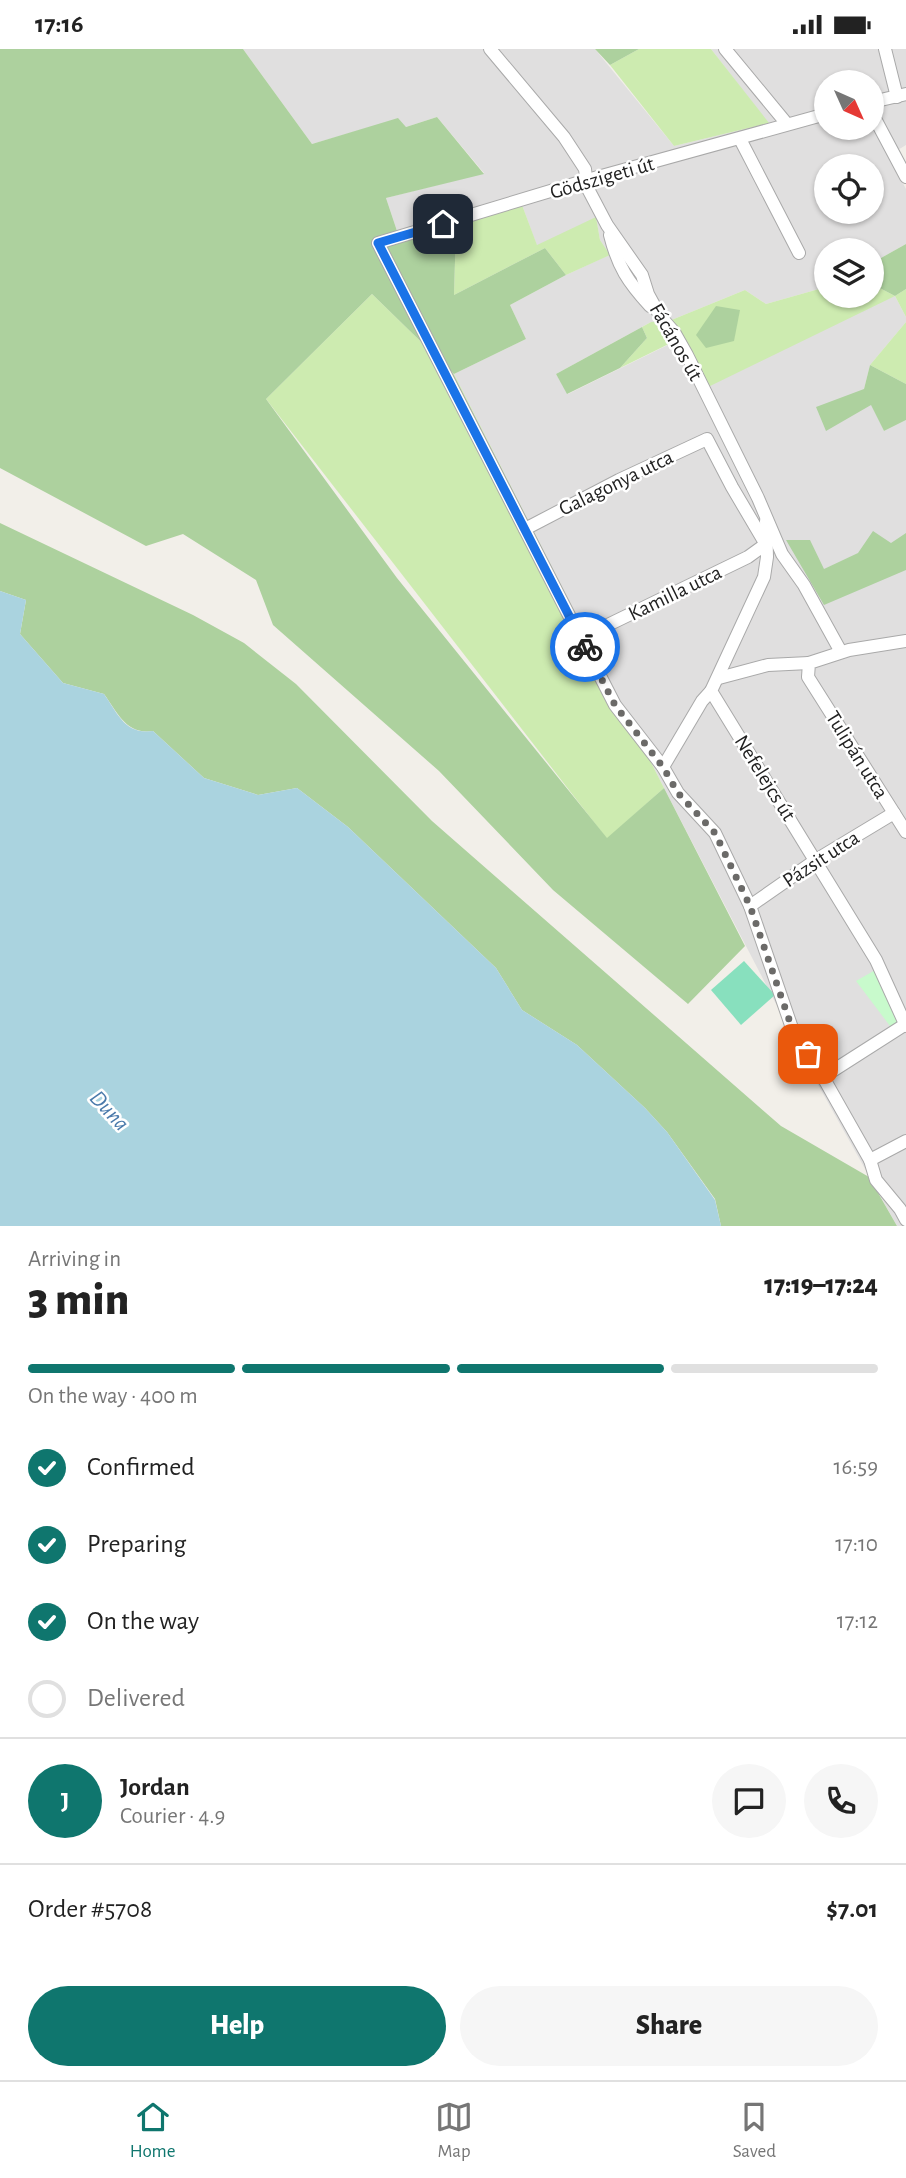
<!DOCTYPE html>
<html lang="en">
<head>
<meta charset="utf-8">
<style>
	:root { --surface:#fff; --page:#f6f6f6; --text:#222; --muted:#767676; --line:#e0e0e0; --accent:#0f766e }
	body { margin:0; font-family:"Alegreya Sans",sans-serif; background:var(--page); color:var(--text); height:100vh; display:flex; flex-direction:column; font-size:26px; white-space:nowrap }
	* { box-sizing:border-box; margin:0 }
	p { font-size:23px; color:var(--muted) }
	.icon { flex:none; width:38px; height:38px; fill:none; stroke:currentColor; stroke-width:2; stroke-linecap:round; stroke-linejoin:round }
	.map { position:relative; height:1177px; overflow:hidden }
	.details { display:flex; flex-direction:column; background:var(--surface); flex:1 }
	.details>* { flex:none }
	.needle { width:46px; rotate:135deg }
	.fabs { position:absolute; left:814px; top:21px; display:grid; gap:14px }
	.fabs a { display:grid; place-items:center; width:70px; height:70px; border-radius:50%; background:var(--surface); box-shadow:0 2px 5px #0004; font-size:35px }
	.pin { position:absolute; display:grid; place-items:center; width:60px; height:60px; color:#fff; margin:-30px; border-radius:14px; box-shadow:0 4px 10px #0006 }
	.courier { position:absolute; display:grid; place-items:center; width:70px; height:70px; margin:-35px; border:5px solid #1a73e8; border-radius:50%; background:#fff; color:#222; box-shadow:0 2px 9px #0007 }
	.overview em { font-style:normal; font-weight:800 }
	.overview div { display:flex; flex-direction:column-reverse }
	.overview { display:flex; align-items:center; justify-content:space-between; height:119px; padding:0 28px }
	h1 { font-size:46px; font-weight:800; line-height:52px }
	.bar { display:grid; grid-template-columns:repeat(4,1fr); gap:10px 7px; align-content:center; height:84px; padding:0 28px }
	.bar i { height:9px; border-radius:5px; background:var(--line) }
	.bar .on { background:var(--accent) }
	.bar p { grid-column:span 4 }
	.line { display:flex; align-items:center; gap:18px; padding:0 28px; border-top:2px solid var(--line) }
	.line div { flex:1 }
	.round { display:grid; place-items:center; flex:none; width:74px; height:74px; border-radius:37px; background:var(--page) }
	ol { padding:0 28px; list-style:none }
	li { display:flex; align-items:center; gap:21px; height:77px }
	li p { margin-inline-start:auto }
	li .icon { padding:7px; border-radius:50%; background:var(--accent); color:#fff; stroke-width:4 }
	li:last-child { color:var(--muted) }
	li i { width:38px; height:38px; border:4px solid var(--line); border-radius:50% }
	.action { display:flex; gap:14px; margin-top:auto; padding:14px 28px }
	.action a { flex:1; height:80px; border-radius:42px; background:var(--accent); color:#fff; font-size:28px; font-weight:800; line-height:80px; text-align:center }
	.action a+a { background:var(--page); color:var(--text) }
	.status { display:flex; justify-content:space-between; align-items:center; height:49px; padding:0 35px; background:var(--surface); direction:ltr }
	.status svg { height:19px; fill:currentColor }
	.tab-bar { display:flex; justify-content:space-around; align-items:center; height:98px; border-top:2px solid var(--line); background:var(--surface); font-size:19px; color:var(--muted) }
	.tab-bar a { display:grid; justify-items:center; gap:4px }
	.tab-bar .on { color:var(--accent) }
	.map>svg:first-child { display:block }
	.residential { fill:#e0dfdf; fill-rule:evenodd }
	.grass { fill:#cdebb0 }
	.forest { fill:#add19e }
	.park { fill:#c8facc }
	.pitch { fill:#88e0be }
	.water { fill:#aad3df }
	.lines { fill:none; stroke-linecap:round; stroke-linejoin:round }
	.minor-casing { stroke:#a9a9a9; stroke-width:14 }
	.minor { stroke:#fff; stroke-width:12 }
	.done { stroke:#6b6a68; stroke-width:7; stroke-dasharray:0 12.6 }
	.route { stroke:#1a73e8; stroke-width:9 }
	.labels { text-anchor:middle; dominant-baseline:central; stroke-width:5; stroke-linejoin:round; paint-order:stroke }
	.street-label { font-size:21px; fill:#222; stroke:#fff }
	.water-label { font-size:23px; font-style:italic; fill:#4a7aab; stroke:#fff }
</style>
</head>
<body>
<div class="status"><b>17:16</b><svg viewBox="0 0 49 12"><path d="M0 12V9h3v3zM5 12V6h3v6zM10 12V3h3v9zM15 12V0h3v12zM26 1h20v11H26zM47 4h2v5h-2z"/></svg></div>
<div class="map">
<svg width="906" height="1177" viewBox="0 0 906 1177">
	<rect width="100%" height="100%" fill="#f2efe9"/>
	<path class="residential" d="M243 0H595L674 97 768 74 711 0H906V96L888 107 906 140V195L872 214V201H826V238L766 255 745 241 669 272 651 273 556 325 568 345 684 288 895 247 906 268V273L870 316 864 340 884 382 906 371V1177H897L817 1034 664 739 454 325 526 290 510 256 566 226 609 206 600 191 596 169 537 197 522 156 462 174 456 179 400 191 386 149 484 124 437 68 406 78 398 70 312 95ZM826 33H872V79H826ZM826 117H872V163H826Z"/>
	<g class="grass">
		<path d="M639 0H711L769 74 674 97 610 16Z"/>
		<path d="M522 156 537 196 596 168 600 191 610 206 566 226 545 199 454 246 456 179 462 174Z"/>
		<path d="M872 235 895 247 906 240V268L895 247 706 339 683 288 620 319 647 289 642 278 651 273 669 272 745 241 766 255 826 238V247H872Z"/>
		<path d="M372 245 454 325 664 739 607 790 266 350Z"/>
		<path d="M906 273V335L870 316Z"/>
	</g>
	<g class="forest">
		<path d="M0 0H243L312 95 398 69 406 78 437 68 484 125 386 149 400 191 456 179 454 246 545 199 566 226 510 256 526 290 454 325 372 245 266 350 397 529 607 789 664 739 745 897 688 955 553 841 439 722 273 576 256 531 183 485 146 497 0 419Z"/>
		<path d="M595 0H639L610 16Z"/>
		<path d="M906 195V240L895 247 872 235V214Z"/>
		<path d="M716 257 740 261 734 292 706 299 696 286Z"/>
		<path d="M642 278 647 289 620 319 567 345 556 325Z"/>
		<path d="M870 316 906 335V371L884 382 871 356 826 382 816 358 864 340Z"/>
		<path d="M0 474 193 566 244 594 296 635 432 772 781 1077 869 1128 897 1177H721L715 1150 667 1083 645 1059 577 996 522 961 496 919 348 778 297 739 258 746 204 729 153 682C126 686 118 664 104 645L63 634 20 585 26 551 0 542Z"/>
		<path d="M873 482 891 494 906 484V521L824 556 786 491H810L824 520 858 504Z"/>
	</g>
	<path class="park" d="M877 920 903 975 893 981 856 932Z"/>
	<path class="pitch" d="M744 912 775 946 741 976 711 941Z"/>
	<path class="water" d="M0 542 26 551 20 585 63 634 104 645C118 665 125 686 153 682L204 729 258 746 297 739 348 778 496 919 522 961 577 996 645 1059 667 1083 715 1151 721 1177H0Z"/>
	<g class="lines">
		<defs>
			<g id="minor">
				<path d="M490 0 564 88 585 120 587 138 607 176 642 226 648 245 660 267 674 283 687 306 758 449 782 505 804 536 841 603"/>
				<path d="M725 0 787 75"/>
				<path d="M885 0 897 48"/>
				<path d="M872 53 906 45"/>
				<path d="M872 64 906 128"/>
				<path d="M826 65 587 131 378 194 615 656 663 718 678 744 715 784 750 857 793 982 823 1028 870 1111 876 1131 900 1160 906 1171"/>
				<path d="M740 90 799 204"/>
				<path d="M610 186C618 218 628 233 650 257"/>
				<path d="M766 472 767 508 764 528 711 642 876 911 906 977"/>
				<path d="M525 480 619 431 707 390 732 438 765 494"/>
				<path d="M581 589 748 508 766 495"/>
				<path d="M906 592 849 601 809 614 808 628 906 783"/>
				<path d="M719 629 768 616 809 614"/>
				<path d="M663 718 702 652 711 642"/>
				<path d="M750 857 816 811 894 764"/>
				<path d="M823 1028 906 975"/>
				<path d="M870 1111 906 1092"/>
			</g>
		</defs>
		<use href="#minor" class="minor-casing"/>
		<use href="#minor" class="minor"/>
	</g>
	<g class="lines">
		<path class="done" d="M585 598 615 656 663 718 678 744 715 784 750 857 793 982 808 1005"/>
		<path class="route" d="M443 175 378 194 585 598"/>
	</g>
	<g class="labels">
		<g class="street-label">
			<text transform="translate(602 129) rotate(-16)">Gödszigeti út</text>
			<text transform="translate(676 293) rotate(60)">Fácános út</text>
			<text transform="translate(616 434) rotate(-26)">Galagonya utca</text>
			<text transform="translate(675 544) rotate(-26)">Kamilla utca</text>
			<text transform="translate(857 706) rotate(58)">Tulipán utca</text>
			<text transform="translate(765 729) rotate(58)">Nefelejcs út</text>
			<text transform="translate(821 810) rotate(-33)">Pázsit utca</text>
		</g>
		<g class="water-label">
			<text transform="translate(109 1062) rotate(47)">Duna</text>
		</g>
	</g>
</svg>
<div class="fabs">
<a><svg class="needle" viewBox="-14 -14 28 28"><path d="M0-13l5 13h-10z" fill="#e53935"/><path d="M0 13l5-13h-10z" fill="#767676"/></svg></a>
<a><svg class="icon" aria-label="locate" viewBox="0 0 24 24"><circle cx="12" cy="12" r="6"/><path d="M12 2v4M12 18v4M2 12h4M18 12h4"/></svg></a>
<a><svg class="icon" aria-label="layers" viewBox="0 0 24 24"><path d="M12 4l9 5-9 5-9-5zM3 14l9 5 9-5"/></svg></a>
</div>
<div class="pin" style="left:808px;top:1005px;background:#ea580c"><svg class="icon" aria-label="bag" viewBox="0 0 24 24"><path d="M5 8h14l-1 12H6zM9 8a3 3 0 0 1 6 0"/></svg></div>
<div class="pin" style="left:443px;top:175px;background:#1f2937"><svg class="icon" aria-label="home" viewBox="0 0 24 24"><path d="M3 11l9-7 9 7M6 9v11h12V9"/></svg></div>
<div class="courier" style="left:585px;top:598px"><svg class="icon" aria-label="bike" viewBox="0 0 24 24"><circle cx="6" cy="16" r="4"/><circle cx="18" cy="16" r="4"/><path d="M6 16l4-8h5l3 8M10 8l3 8H6M13 5h3"/></svg></div>
</div>
<section class="details">
<div class="overview"><div><h1>3 min</h1><p>Arriving in</p></div><em>17:19–17:24</em></div>
<div class="bar"><i class="on"></i><i class="on"></i><i class="on"></i><i></i><p>On the way · 400 m</p></div>
<ol>
<li><svg class="icon" aria-label="check" viewBox="0 0 24 24"><path d="M5 12l5 5 9-10"/></svg>Confirmed<p>16:59</p></li>
<li><svg class="icon" aria-label="check" viewBox="0 0 24 24"><path d="M5 12l5 5 9-10"/></svg>Preparing<p>17:10</p></li>
<li><svg class="icon" aria-label="check" viewBox="0 0 24 24"><path d="M5 12l5 5 9-10"/></svg>On the way<p>17:12</p></li>
<li><i></i>Delivered</li>
</ol>
<div class="line" style="height:126px"><b class="round" style="background:var(--accent);color:#fff">J</b><div><b>Jordan</b><p>Courier · 4.9</p></div><a class="round"><svg class="icon" aria-label="chat" viewBox="0 0 24 24"><path d="M4 5h16v11H9l-5 4z"/></svg></a><a class="round"><svg class="icon" aria-label="phone" viewBox="0 0 24 24"><path d="M5 4h4l2 5-3 2q2 4 5 5l2-3 5 2v4C11 20 4 13 5 4z"/></svg></a></div>
<div class="line" style="height:91px"><div>Order #5708</div><b>$7.01</b></div>
<div class="action"><a>Help</a><a>Share</a></div>
</section>
<nav class="tab-bar">
<a class="on"><svg class="icon" aria-label="home" viewBox="0 0 24 24"><path d="M3 11l9-7 9 7M6 9v11h12V9"/></svg>Home</a>
<a><svg class="icon" aria-label="map" viewBox="0 0 24 24"><path d="M3 6l6-2 6 2 6-2v14l-6 2-6-2-6 2zM9 4v14M15 6v14"/></svg>Map</a>
<a><svg class="icon" aria-label="saved" viewBox="0 0 24 24"><path d="M7 4h10v16l-5-4-5 4z"/></svg>Saved</a>
</nav>
</body>
</html>
